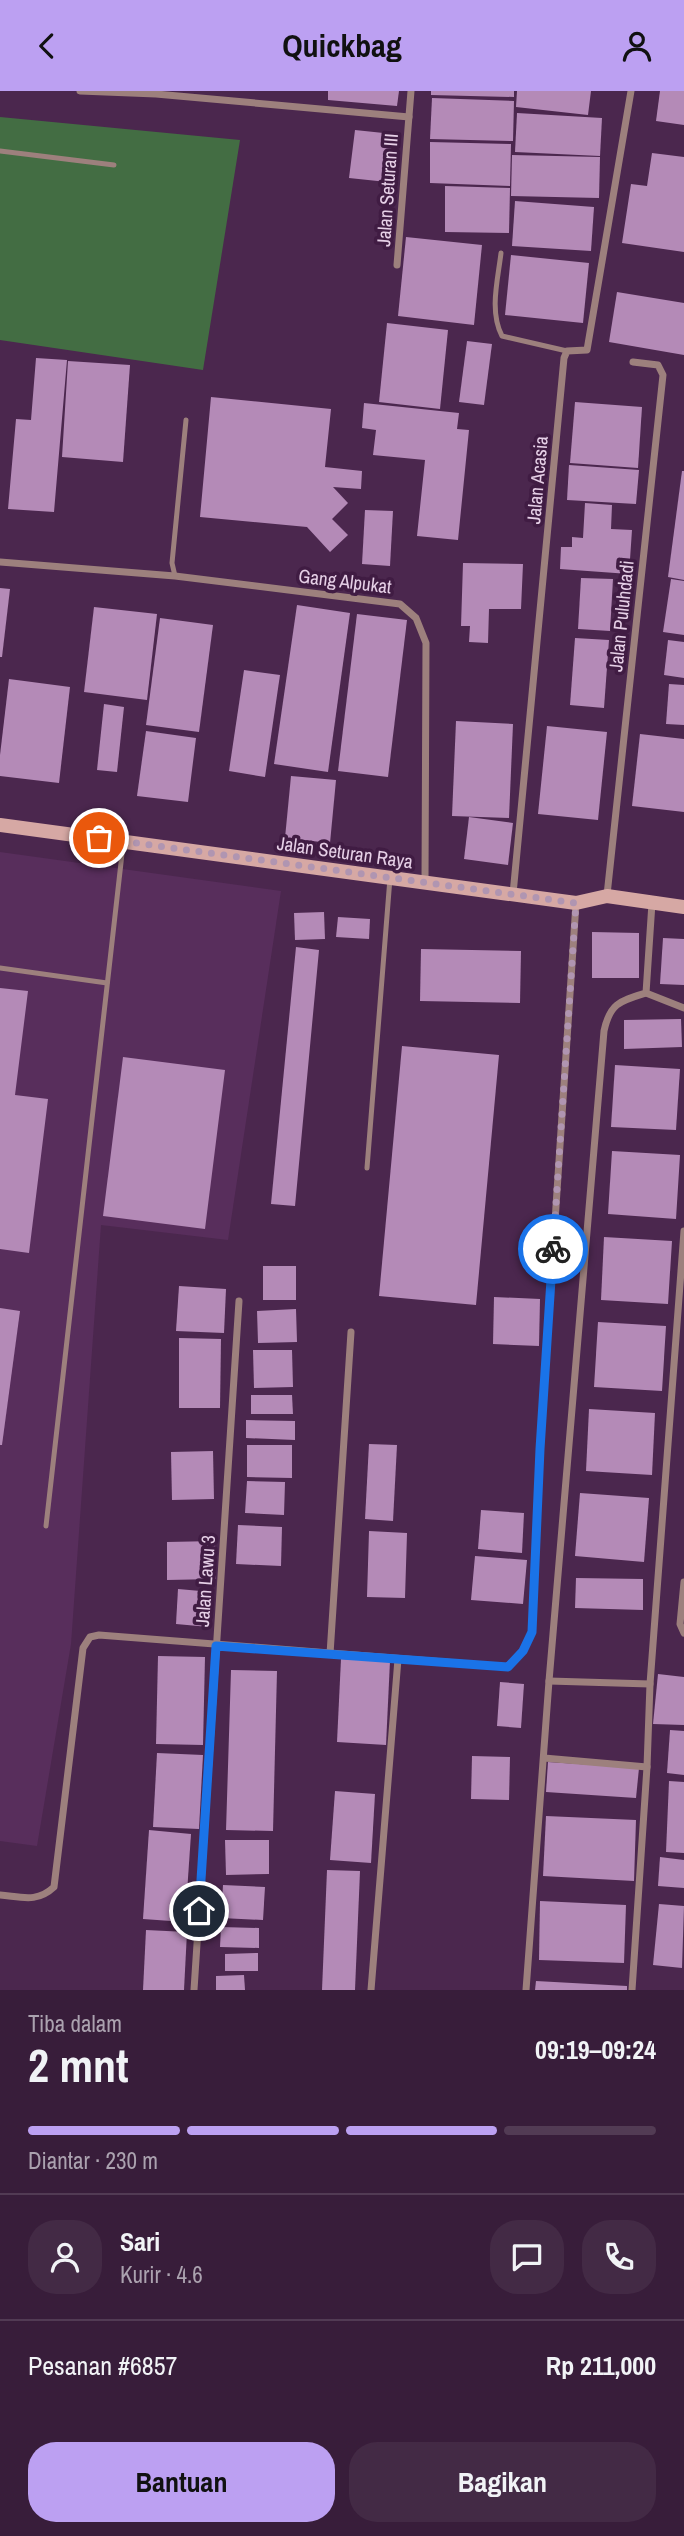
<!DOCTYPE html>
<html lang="id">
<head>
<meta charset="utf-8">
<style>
	:root { --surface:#381d3a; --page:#432a45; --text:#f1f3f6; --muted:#aba2af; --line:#523b54; --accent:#bca0f2 }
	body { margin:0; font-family:"Archivo Narrow",sans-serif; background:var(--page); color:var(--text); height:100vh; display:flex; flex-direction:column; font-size:26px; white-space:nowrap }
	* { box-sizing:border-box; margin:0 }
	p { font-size:23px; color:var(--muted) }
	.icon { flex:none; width:38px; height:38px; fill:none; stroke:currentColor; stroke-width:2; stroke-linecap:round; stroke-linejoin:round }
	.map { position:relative; height:1899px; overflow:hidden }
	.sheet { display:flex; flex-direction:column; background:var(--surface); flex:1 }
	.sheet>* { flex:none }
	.pin { position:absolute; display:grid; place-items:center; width:60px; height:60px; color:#fff; margin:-30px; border:4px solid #fff; border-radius:50%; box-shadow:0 2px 7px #0007 }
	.courier { position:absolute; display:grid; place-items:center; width:70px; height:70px; margin:-35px; border:5px solid #1a73e8; border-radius:50%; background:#fff; color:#222; box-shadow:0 2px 9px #0007 }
	.headline em { font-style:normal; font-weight:700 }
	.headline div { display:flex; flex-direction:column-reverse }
	.headline { display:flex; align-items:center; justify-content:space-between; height:119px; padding:0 28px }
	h1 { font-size:46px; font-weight:700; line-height:52px }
	.bar { display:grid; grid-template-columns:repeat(4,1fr); gap:10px 7px; align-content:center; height:84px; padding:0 28px }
	.bar i { height:9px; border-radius:5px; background:var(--line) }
	.bar .current { background:var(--accent) }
	.bar p { grid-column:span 4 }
	.line { display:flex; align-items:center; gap:18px; padding:0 28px; border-top:2px solid var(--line) }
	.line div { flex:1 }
	.round { display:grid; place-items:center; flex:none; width:74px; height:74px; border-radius:28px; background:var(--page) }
	.cta { display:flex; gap:14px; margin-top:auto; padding:14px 28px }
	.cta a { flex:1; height:80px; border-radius:28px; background:var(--accent); color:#111; font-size:28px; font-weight:700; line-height:80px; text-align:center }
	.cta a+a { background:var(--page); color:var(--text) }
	header { display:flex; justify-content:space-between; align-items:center; height:91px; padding:0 28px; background:var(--accent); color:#111; font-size:32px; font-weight:700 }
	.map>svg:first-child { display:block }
	.built { fill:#582e5c }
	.green { fill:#436d43 }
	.building { fill:#b48ab7 }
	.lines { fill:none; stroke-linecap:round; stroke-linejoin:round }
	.lane { stroke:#9d807d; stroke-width:5 }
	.street { stroke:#9d807d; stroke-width:7 }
	.secondary { stroke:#d6a8a4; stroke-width:14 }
	.done { stroke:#b095b1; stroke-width:7; stroke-dasharray:0 12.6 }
	.route { stroke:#1a73e8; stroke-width:9 }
	.labels { text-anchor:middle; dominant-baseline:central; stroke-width:7; stroke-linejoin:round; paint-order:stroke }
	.street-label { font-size:19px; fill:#e6d0e7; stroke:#401c43 }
</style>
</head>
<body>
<header><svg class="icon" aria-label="back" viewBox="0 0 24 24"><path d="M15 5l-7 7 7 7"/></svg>Quickbag<svg class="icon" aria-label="person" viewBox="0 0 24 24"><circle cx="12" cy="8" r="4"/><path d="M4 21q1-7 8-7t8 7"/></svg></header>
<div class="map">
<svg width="684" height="1899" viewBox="0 0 684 1899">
	<rect width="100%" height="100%" fill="#4b274e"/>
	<path class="built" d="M0 761 281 800 228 1149 101 1134 71 1553 37 1755 0 1750Z"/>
	<path class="green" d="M0 26 240 49 203 279 0 249Z"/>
	<g class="building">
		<path d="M328 0H399L397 15 328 9Z"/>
		<path d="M431 0H514V6L431 4Z"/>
		<path d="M517 0H591L588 24 516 16Z"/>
		<path d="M660 0H684V34L656 30Z"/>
		<path d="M432 7 514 10 513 50 430 48Z"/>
		<path d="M517 22 602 27 600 65 515 61Z"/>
		<path d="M355 39 393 43 387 91 349 87Z"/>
		<path d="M430 51 511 53 510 95 430 92Z"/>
		<path d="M652 62 684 66V161L622 152 631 93 647 95Z"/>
		<path d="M512 64 600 66 599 107 511 105Z"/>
		<path d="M445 95 510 97 509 142 445 141Z"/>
		<path d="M515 110 594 116 591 160 512 155Z"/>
		<path d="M406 146 482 154 474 234 398 225Z"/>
		<path d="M511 164 589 172 583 232 505 224Z"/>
		<path d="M617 201 684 212V264L609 251Z"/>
		<path d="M387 232 448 239 440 318 379 311Z"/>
		<path d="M467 250 492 253 484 314 459 311Z"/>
		<path d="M36 267 67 269 54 421 8 418 16 328 31 329Z"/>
		<path d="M68 270 130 274 123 371 62 366Z"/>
		<path d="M211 306 331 318 325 376 362 380 361 398 333 396 348 412 332 428 348 444 330 461 307 436 200 426Z"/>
		<path d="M575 311 642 316 638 377 570 372Z"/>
		<path d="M364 312 459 322 457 338 469 339 458 449 417 445 425 369 373 364 376 339 362 337Z"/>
		<path d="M569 374 639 379 636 413 567 409Z"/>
		<path d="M682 380H684V489L668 486Z"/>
		<path d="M585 412 612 414 611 438 632 439 629 483 560 478 561 456H572V446L583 447Z"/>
		<path d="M365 419 393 420 390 475 362 473Z"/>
		<path d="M463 472 523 473 521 518H489L488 552 469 551 470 535H461Z"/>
		<path d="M581 487 613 488 610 540 578 538Z"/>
		<path d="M671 488 684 490V544L663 541Z"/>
		<path d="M0 497 10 498 2 566H0Z"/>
		<path d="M297 514 350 522 328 681 274 673Z"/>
		<path d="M94 516 157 523 147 609 84 601Z"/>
		<path d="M357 523 407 529 388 686 338 680Z"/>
		<path d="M160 527 213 534 199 641 146 634Z"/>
		<path d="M575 547 609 549 604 617 570 614Z"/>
		<path d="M668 549 684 551V587L664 584Z"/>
		<path d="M244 579 280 584 265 686 229 680Z"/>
		<path d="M9 588 70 596 59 692 0 685V664Z"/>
		<path d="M669 593 684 594V634L666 633Z"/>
		<path d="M104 613 124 616 117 681 97 679Z"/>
		<path d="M456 630 513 633 509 727 452 725Z"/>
		<path d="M547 635 607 641 598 729 538 723Z"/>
		<path d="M146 640 196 647 188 711 137 705Z"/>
		<path d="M640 643 684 648V721L632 715Z"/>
		<path d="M291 685 336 689 330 752 285 747Z"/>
		<path d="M469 726 513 732 508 774 464 768Z"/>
		<path d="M324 821 325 848 295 849 294 822Z"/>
		<path d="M338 826 370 828 369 848 336 846Z"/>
		<path d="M592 841 639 842V887H592Z"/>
		<path d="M663 847 684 848V894L660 893Z"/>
		<path d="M296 856 319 859 295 1115 271 1113Z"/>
		<path d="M421 858 521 860 520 912 420 910Z"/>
		<path d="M0 897 28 900 15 1004 48 1008 29 1162 0 1158Z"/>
		<path d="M681 928 682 956 624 958V929Z"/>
		<path d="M402 955 499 964 476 1214 379 1205Z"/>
		<path d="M123 966 225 979 205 1138 103 1125Z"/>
		<path d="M615 974 680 978 676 1039 611 1036Z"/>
		<path d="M612 1060 680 1064 676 1128 608 1123Z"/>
		<path d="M604 1146 672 1150 668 1213 601 1209Z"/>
		<rect x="263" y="1175" width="33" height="34"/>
		<path d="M179 1195 226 1198 224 1242 176 1240Z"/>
		<path d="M494 1206 540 1208 539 1255 493 1253Z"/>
		<path d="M0 1217 20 1220 2 1354H0Z"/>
		<path d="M296 1218 297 1251 258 1252 257 1220Z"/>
		<path d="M598 1231 666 1235 662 1300 594 1296Z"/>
		<path d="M179 1247 221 1248 220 1317H179Z"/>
		<path d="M253 1259H292L293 1296 254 1297Z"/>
		<path d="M251 1304H292L293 1323H251Z"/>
		<path d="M589 1318 655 1322 652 1384 586 1380Z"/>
		<path d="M246 1329 295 1330V1349L246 1347Z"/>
		<path d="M369 1353 397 1354 393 1430 365 1428Z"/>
		<path d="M247 1354H292V1387L247 1386Z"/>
		<path d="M213 1360 214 1408 172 1409 171 1361Z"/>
		<path d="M247 1390 285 1391 284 1424 245 1422Z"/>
		<path d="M580 1402 649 1407 644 1471 575 1465Z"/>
		<path d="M481 1419 524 1422 522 1462 478 1458Z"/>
		<path d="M238 1434 282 1436 281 1475 236 1473Z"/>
		<path d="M369 1440 407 1442 405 1507 367 1506Z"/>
		<path d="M215 1450 216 1488 167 1489V1451Z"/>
		<path d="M475 1465 527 1469 523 1513 471 1509Z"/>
		<path d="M576 1487 643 1488V1519L575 1517Z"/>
		<path d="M178 1498 212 1501 209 1536 176 1533Z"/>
		<path d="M158 1565 205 1566 203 1654 156 1653Z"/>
		<path d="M341 1568 390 1570 386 1654 337 1651Z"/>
		<path d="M231 1579 277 1580 273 1740 226 1739Z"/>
		<path d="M658 1583 684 1586V1634L653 1633Z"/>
		<path d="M500 1591 524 1593 521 1637 497 1635Z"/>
		<path d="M670 1639 684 1640V1684L667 1682Z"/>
		<path d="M157 1662 203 1664 199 1738 153 1736Z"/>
		<path d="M472 1665 510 1666 509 1709 471 1708Z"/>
		<path d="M548 1671 639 1677 636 1707 546 1701Z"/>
		<path d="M669 1690 684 1691V1762L666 1761Z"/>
		<path d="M335 1700 375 1703 371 1772 330 1769Z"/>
		<path d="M546 1725 636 1729 634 1790 543 1785Z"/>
		<path d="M149 1739 191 1743 185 1831 143 1828Z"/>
		<path d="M225 1749H269V1783L226 1784Z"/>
		<path d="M660 1766 684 1769V1797L658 1795Z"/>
		<path d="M327 1779 360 1780 355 1899H322Z"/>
		<path d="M223 1794 265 1796 263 1829 221 1827Z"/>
		<path d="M540 1810 626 1814 624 1872 539 1869Z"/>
		<path d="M659 1813 684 1815 682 1877 653 1874Z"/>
		<path d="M221 1836 259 1837V1857L220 1856Z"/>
		<path d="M146 1839 187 1841 184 1899H143Z"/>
		<path d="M258 1862V1880H225V1863Z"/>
		<path d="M244 1884 245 1899H216V1885Z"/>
		<path d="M536 1890 627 1895V1899H535Z"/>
	</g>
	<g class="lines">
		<g class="lane">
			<path d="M0 60 114 74"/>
			<path d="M501 162C498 188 489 220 502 245L567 260"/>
			<path d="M175 485 172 472 186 329"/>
			<path d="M0 877 107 892"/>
			<path d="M367 1077 390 787"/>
			<path d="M46 1435 123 754"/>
		</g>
		<g class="street">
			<path d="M80 0 156 3 409 26"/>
			<path d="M397 174 411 0"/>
			<path d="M0 471 175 485 400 513 416 527 426 552 425 792"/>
			<path d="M513 803 564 267 567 260 587 259 631 0"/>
			<path d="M607 804 663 284 658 274 633 271"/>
			<path d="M652 812 646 902 684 917"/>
			<path d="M684 1491 680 1533 684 1542"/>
			<path d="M330 1563 351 1241"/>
			<path d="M549 1590 650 1593"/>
			<path d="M544 1667 647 1676"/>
			<path d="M0 1804C22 1806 37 1812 54 1796L83 1557 90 1546 99 1544 508 1576 522 1561 532 1541 540 1358 576 812"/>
			<path d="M194 1899 239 1210"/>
			<path d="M371 1899 398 1568"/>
			<path d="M526 1899 549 1590 604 940C610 912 620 910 646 902"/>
			<path d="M632 1899 647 1676 650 1593 684 1140"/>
		</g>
		<path class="secondary" d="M0 734 576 812 607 805 684 816"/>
	</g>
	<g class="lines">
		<path class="done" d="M99 747 576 812 553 1158"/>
		<path class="route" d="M199 1820 216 1555 508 1576 523 1560 532 1541 540 1358 553 1158"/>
	</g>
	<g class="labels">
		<g class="street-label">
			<text transform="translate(387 99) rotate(-86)">Jalan Seturan III</text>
			<text transform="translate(537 389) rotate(-85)">Jalan Acasia</text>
			<text transform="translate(345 490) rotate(7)">Gang Alpukat</text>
			<text transform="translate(621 525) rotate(-84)">Jalan Puluhdadi</text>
			<text transform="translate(345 761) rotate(8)">Jalan Seturan Raya</text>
			<text transform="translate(205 1490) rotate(-86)">Jalan Lawu 3</text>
		</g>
	</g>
</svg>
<div class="pin" style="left:99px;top:747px;background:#ea580c"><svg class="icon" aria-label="bag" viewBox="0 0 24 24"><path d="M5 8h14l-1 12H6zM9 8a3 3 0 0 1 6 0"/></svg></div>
<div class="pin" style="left:199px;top:1820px;background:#1f2937"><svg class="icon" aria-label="home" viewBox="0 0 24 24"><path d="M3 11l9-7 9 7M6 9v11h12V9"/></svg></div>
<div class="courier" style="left:553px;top:1158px"><svg class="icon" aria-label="bike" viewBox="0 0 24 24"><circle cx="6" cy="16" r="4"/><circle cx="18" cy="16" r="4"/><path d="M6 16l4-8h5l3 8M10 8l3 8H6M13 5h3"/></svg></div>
</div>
<section class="sheet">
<div class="headline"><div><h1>2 mnt</h1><p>Tiba dalam</p></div><em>09:19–09:24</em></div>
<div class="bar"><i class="current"></i><i class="current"></i><i class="current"></i><i></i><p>Diantar · 230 m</p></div>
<div class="line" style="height:126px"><a class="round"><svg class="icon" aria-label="person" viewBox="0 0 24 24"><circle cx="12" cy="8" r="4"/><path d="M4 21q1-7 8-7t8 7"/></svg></a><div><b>Sari</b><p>Kurir · 4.6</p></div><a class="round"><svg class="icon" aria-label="chat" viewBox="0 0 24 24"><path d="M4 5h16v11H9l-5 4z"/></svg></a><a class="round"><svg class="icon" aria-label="phone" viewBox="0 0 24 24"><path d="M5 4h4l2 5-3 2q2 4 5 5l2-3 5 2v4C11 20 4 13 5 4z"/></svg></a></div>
<div class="line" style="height:91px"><div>Pesanan #6857</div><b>Rp 211,000</b></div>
<div class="cta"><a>Bantuan</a><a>Bagikan</a></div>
</section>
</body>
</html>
